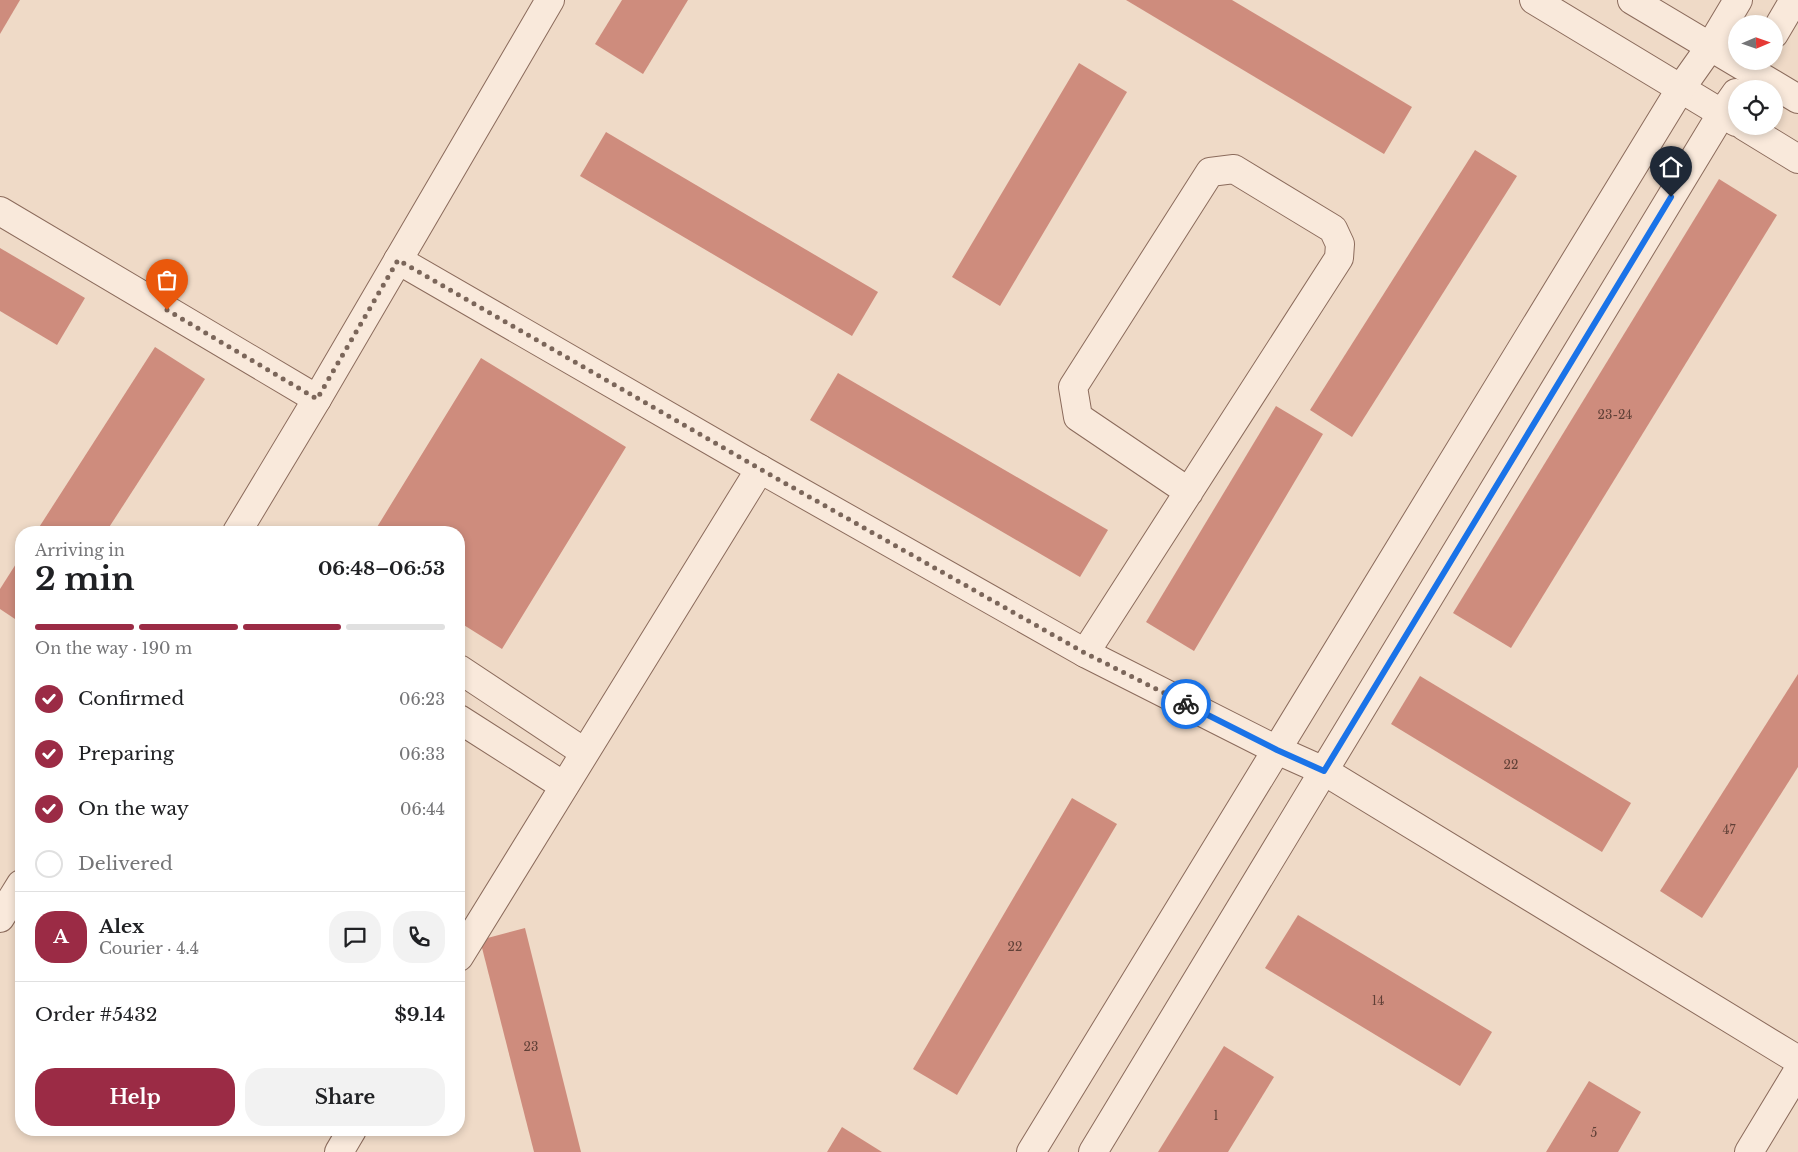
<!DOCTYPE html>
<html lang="en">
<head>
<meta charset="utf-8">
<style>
	:root { --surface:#fff; --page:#f2f2f2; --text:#202124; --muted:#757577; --line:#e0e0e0; --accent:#9b2b45 }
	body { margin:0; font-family:"Libre Baskerville",serif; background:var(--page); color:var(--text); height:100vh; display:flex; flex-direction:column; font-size:19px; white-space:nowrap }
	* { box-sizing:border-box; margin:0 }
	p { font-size:16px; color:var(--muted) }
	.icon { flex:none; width:28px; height:28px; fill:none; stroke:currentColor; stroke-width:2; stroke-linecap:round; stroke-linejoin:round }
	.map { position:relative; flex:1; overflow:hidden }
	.sheet { position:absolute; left:15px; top:526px; width:450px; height:610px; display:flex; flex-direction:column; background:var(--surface); border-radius:20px; box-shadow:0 2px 8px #0003 }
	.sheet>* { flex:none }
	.needle { width:32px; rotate:88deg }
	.controls { position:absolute; left:1728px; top:15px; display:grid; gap:10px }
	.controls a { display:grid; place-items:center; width:55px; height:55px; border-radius:50%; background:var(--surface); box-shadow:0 2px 8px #0003; font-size:25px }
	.pin { position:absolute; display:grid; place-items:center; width:42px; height:42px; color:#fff; margin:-51px -21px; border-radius:50% 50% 50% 0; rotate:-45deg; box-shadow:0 0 5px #0007 }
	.pin .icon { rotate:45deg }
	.courier { position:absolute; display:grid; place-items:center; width:50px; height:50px; margin:-25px; border:4px solid #1a73e8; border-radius:50%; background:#fff; color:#222; box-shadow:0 1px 6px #0007 }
	.overview em { font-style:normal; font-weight:800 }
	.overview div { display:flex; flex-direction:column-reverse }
	.overview { display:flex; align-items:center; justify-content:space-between; height:85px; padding:0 20px }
	h1 { font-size:32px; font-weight:800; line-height:38px }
	.bar { display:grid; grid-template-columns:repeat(4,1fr); gap:8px 5px; align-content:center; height:60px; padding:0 20px }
	.bar i { height:6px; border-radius:4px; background:var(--line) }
	.bar .current { background:var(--accent) }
	.bar p { grid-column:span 4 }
	.line { display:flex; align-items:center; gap:12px; padding:0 20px; border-top:1px solid var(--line) }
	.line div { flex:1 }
	.round { display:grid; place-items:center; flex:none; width:52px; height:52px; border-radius:20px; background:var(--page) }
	ol { padding:0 20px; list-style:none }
	li { display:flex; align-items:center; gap:15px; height:55px }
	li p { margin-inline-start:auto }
	li .icon { padding:5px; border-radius:50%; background:var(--accent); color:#fff; stroke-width:4 }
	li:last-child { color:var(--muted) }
	li i { width:28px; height:28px; border:2px solid var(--line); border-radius:50% }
	.action { display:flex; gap:10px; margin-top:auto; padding:10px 20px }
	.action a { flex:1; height:58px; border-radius:20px; background:var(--accent); color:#fff; font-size:20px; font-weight:800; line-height:58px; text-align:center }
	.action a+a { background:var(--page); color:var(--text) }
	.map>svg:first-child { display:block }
	.building { fill:#ce8c7d }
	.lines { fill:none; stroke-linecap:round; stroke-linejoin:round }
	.minor-casing { stroke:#8b6b5c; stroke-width:30 }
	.minor { stroke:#f9e9db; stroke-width:28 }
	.done { stroke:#7b665a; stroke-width:5; stroke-dasharray:0 9 }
	.route { stroke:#1a73e8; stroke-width:6 }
	.labels { text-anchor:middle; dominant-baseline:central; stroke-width:4; stroke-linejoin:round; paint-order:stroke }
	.number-label { font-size:12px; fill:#604037 }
</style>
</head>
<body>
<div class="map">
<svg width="1798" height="1152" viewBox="0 0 1798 1152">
	<rect width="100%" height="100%" fill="#efdac7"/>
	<g class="building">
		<path d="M0 0H20L0 34Z"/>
		<path d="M622 0H688L643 74 595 44Z"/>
		<path d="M1126 0H1232L1412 107 1384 154Z"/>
		<path d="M1079 63 1127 92 1000 306 952 277Z"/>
		<path d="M606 132 878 292 852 336 580 176Z"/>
		<path d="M1475 150 1517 176 1352 437 1310 410Z"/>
		<path d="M1719 179 1777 215 1511 648 1453 613Z"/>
		<path d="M0 248 85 298 57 345 0 311Z"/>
		<path d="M155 347 205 379 106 532H36Z"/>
		<path d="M481 358 626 447 502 649 459 622V532H374Z"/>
		<path d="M838 373 1108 530 1080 577 810 420Z"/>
		<path d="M1276 406 1323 434 1194 651 1146 622Z"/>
		<path d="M21 556V623L0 609V589Z"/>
		<path d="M1798 674V767L1702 918 1660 891Z"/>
		<path d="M1420 676 1631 803 1602 852 1391 724Z"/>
		<path d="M1072 798 1117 824 957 1095 913 1069Z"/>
		<path d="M1298 915 1492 1032 1460 1086 1265 968Z"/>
		<path d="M525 928 581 1152H534L480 940Z"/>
		<path d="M1224 1046 1274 1077 1228 1152H1158Z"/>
		<path d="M1589 1081 1641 1112 1618 1152H1546Z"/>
		<path d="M842 1127 882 1152H827Z"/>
	</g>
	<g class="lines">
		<defs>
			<g id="minor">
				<path d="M1534 0 1736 122"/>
				<path d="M1632 0 1798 99"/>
				<path d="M1774 34 1794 0"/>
				<path d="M1744 126 1798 159"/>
				<path d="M0 211 317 399"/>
				<path d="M398 260 760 469 1085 653 1277 750 1324 771 1798 1060"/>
				<path d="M237 532 317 399 550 0"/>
				<path d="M1085 653 1339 258 1340 244 1333 229 1234 169 1210 172 1073 387 1078 417 1189 492"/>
				<path d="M459 669 584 752"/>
				<path d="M459 719 564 786"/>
				<path d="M0 918 21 884"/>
				<path d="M459 957 760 469"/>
				<path d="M339 1152 352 1130"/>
				<path d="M1031 1152 1681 88 1710 47 1738 0"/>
				<path d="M1093 1152 1722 113 1736 93"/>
				<path d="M1749 1152 1798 1071"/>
			</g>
		</defs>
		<use href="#minor" class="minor-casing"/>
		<use href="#minor" class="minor"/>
	</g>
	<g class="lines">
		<path class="done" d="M167 310 317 399 398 260 760 469 1085 653 1186 704"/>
		<path class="route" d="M1186 704 1277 750 1324 771 1671 197"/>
	</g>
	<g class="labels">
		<g class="number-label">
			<text x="1615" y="414">23-24</text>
			<text x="1511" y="764">22</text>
			<text x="1729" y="829">47</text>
			<text x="1015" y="946">22</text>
			<text x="1378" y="1000">14</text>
			<text x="531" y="1046">23</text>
			<text x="1216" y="1115">1</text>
			<text x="1594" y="1132">5</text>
		</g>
	</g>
</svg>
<div class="controls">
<a><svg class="needle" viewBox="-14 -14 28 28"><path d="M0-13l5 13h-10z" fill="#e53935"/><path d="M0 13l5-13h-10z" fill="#757577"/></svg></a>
<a><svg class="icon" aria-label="locate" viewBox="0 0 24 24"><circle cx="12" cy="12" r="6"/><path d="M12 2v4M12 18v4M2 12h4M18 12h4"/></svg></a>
</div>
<div class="pin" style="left:167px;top:310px;background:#ea580c"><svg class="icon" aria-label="bag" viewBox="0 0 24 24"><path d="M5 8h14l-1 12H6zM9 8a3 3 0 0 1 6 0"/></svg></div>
<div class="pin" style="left:1671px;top:197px;background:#1f2937"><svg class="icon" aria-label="home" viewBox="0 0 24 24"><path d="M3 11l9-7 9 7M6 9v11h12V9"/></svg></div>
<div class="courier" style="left:1186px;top:704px"><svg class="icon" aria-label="bike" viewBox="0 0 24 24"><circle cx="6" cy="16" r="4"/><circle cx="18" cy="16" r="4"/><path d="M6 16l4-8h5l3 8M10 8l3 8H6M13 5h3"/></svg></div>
<section class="sheet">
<div class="overview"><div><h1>2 min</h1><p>Arriving in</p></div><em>06:48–06:53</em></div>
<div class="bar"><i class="current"></i><i class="current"></i><i class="current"></i><i></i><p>On the way · 190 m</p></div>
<ol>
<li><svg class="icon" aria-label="check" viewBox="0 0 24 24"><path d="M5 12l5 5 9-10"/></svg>Confirmed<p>06:23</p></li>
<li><svg class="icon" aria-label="check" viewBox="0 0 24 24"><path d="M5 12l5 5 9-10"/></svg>Preparing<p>06:33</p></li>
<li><svg class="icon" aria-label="check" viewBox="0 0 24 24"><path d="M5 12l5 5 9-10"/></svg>On the way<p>06:44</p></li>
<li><i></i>Delivered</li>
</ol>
<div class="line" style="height:90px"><b class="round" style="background:var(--accent);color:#fff">A</b><div><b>Alex</b><p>Courier · 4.4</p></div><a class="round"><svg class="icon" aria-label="chat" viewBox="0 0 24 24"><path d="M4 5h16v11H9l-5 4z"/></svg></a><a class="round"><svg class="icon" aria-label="phone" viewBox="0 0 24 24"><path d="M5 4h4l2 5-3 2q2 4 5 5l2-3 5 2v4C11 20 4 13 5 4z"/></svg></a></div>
<div class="line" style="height:65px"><div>Order #5432</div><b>$9.14</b></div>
<div class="action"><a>Help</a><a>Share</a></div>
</section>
</div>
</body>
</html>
